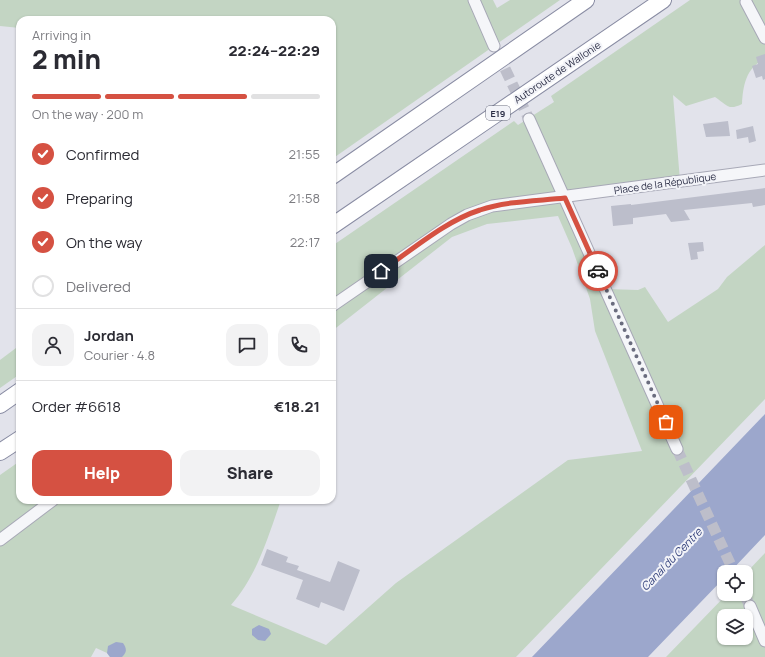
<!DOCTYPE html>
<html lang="en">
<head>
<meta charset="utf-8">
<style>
	:root { --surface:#fff; --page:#f2f2f3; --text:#2b2b33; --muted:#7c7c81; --line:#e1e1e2; --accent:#d55142 }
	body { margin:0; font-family:Manrope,sans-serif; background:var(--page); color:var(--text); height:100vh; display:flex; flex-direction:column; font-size:15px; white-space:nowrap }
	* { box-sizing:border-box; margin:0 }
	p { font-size:13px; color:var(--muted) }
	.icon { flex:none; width:22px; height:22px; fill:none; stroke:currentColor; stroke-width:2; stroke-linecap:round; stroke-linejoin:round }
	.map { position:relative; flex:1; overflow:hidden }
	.sheet { position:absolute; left:16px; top:16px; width:320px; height:488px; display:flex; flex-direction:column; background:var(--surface); border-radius:12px; box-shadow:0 1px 3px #0004 }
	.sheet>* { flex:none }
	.buttons { position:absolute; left:717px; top:565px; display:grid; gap:8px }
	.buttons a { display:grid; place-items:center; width:36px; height:36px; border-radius:8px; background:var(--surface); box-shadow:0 1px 3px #0004; font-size:20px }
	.pin { position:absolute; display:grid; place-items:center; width:34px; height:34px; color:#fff; margin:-17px; border-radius:8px; box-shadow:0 2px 6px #0006 }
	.courier { position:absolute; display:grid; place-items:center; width:40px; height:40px; margin:-20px; border:3px solid #d55142; border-radius:50%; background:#fff; color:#222; box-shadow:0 1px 5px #0007 }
	.head em { font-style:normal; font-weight:800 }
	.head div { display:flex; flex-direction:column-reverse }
	.head { display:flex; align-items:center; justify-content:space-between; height:68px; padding:0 16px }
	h1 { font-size:26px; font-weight:800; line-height:30px }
	.bar { display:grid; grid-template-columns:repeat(4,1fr); gap:6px 4px; align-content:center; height:48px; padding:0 16px }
	.bar i { height:5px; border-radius:3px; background:var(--line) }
	.bar .current { background:var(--accent) }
	.bar p { grid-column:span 4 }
	.line { display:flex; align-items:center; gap:10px; padding:0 16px; border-top:1px solid var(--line) }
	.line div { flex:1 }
	.round { display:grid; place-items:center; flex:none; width:42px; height:42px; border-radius:12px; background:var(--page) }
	ol { padding:0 16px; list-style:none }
	li { display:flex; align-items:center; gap:12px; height:44px }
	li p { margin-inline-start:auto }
	li .icon { padding:4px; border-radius:50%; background:var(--accent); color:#fff; stroke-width:4 }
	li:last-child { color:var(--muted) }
	li i { width:22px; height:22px; border:2px solid var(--line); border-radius:50% }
	.action { display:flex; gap:8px; margin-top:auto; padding:8px 16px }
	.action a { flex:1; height:46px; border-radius:12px; background:var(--accent); color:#fff; font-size:16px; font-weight:800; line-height:46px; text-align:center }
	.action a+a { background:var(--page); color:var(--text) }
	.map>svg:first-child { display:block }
	.green { fill:#c3d5c3; fill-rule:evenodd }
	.water { fill:#9ca7cc }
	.building { fill:#bcbecb }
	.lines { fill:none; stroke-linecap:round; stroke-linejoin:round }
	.minor-tunnel { stroke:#bdbeca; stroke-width:11; stroke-dasharray:11 5.5; stroke-linecap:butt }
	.minor-casing { stroke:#a7a8b6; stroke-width:13 }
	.highway-casing { stroke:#898ca3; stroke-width:18 }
	.minor { stroke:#f5f6f9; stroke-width:11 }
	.highway { stroke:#fff; stroke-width:16 }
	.done { stroke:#6a6c7e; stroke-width:4; stroke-dasharray:0 7.2 }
	.route { stroke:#d55142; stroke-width:5 }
	.labels { text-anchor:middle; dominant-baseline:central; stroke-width:4; stroke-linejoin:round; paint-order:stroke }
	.shield { fill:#f2f3f8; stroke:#65687a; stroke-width:1 }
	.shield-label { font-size:9px; font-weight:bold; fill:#292c44 }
	.street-label { font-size:10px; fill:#292c44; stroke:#f2f3f8 }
	.water-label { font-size:11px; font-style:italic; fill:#313f7a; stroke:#f2f3f8 }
</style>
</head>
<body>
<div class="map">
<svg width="765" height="657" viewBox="0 0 765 657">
	<rect width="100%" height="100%" fill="#e2e3eb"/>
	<g class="green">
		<path d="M0 0H493L497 8 510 0H560L332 159V85L336 72 332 68V20H20V28L0 26Z"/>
		<path d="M690 0H765V59C746 67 743 86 742 104 728 111 727 105 715 97L686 106 673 95 680 181 565 198 606 289 638 290 645 287 668 322 718 289 727 277 765 245V399L516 657H110L107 653 96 648 91 657H0V475L20 461V500H281C268 537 257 576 231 605L326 645 396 583 568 460 642 451 595 331 590 299 572 248 558 216 487 224 452 237 332 331V246L514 121 518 125 554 102 551 96Z"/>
		<path d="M20 345V374L0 388V360Z"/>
		<path d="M765 553V657H666L727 594H746V573ZM724 616H746V638H724Z"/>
	</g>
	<g class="water">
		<path d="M765 414V535L730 572H724V578L648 657H532Z"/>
		<path d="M259 625 269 629 271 634 265 641 258 640 252 635V629Z"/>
		<path d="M116 642 123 643C127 649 127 652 122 657H110L107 653 108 646Z"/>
	</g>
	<g class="building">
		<path d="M765 54V79L763 80 762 76 756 78 752 66 758 64 756 57Z"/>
		<path d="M728 121 730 136 706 137 703 124Z"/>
		<path d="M753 126 756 141 749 143 748 137 737 139 736 130Z"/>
		<path d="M765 188V205L753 207 752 203 684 210 690 220 671 222 666 214 633 218V224L613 226 611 206 631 204V205Z"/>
		<path d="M703 242 704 251 697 252 698 259 691 260 688 243Z"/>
		<path d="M267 549 288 557 286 562 299 566 297 570 330 582 338 561 360 570 344 611 321 602 319 608 296 599 303 580 261 565Z"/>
	</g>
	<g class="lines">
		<g class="minor-tunnel">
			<path d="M498 54 529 119"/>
			<path d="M677 449 734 572"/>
			<path d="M744 594 750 606"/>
		</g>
		<defs>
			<g id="minor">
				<path d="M474 0 494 46"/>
				<path d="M746 2 765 38"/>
				<path d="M529 119 677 449"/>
				<path d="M332 306 451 224 467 215 492 206 765 170"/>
				<path d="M0 540 53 500"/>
				<path d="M750 606 765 641"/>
			</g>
			<g id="highway">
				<path d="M332 176 586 0"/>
				<path d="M332 226 663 0"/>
				<path d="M0 405 20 391"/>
				<path d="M0 452 20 439"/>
			</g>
		</defs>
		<use href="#minor" class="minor-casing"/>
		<use href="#highway" class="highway-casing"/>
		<use href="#minor" class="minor"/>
		<use href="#highway" class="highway"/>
	</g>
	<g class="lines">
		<path class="done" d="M598 271 666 422"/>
		<path class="route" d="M381 271C411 251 445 221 480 210 506 201 537 201 565 198L598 271"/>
	</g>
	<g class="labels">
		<rect class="shield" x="486" y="106" width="24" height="14" rx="3"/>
		<g class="shield-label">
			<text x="498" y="113">E19</text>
		</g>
		<g class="street-label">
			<text transform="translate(557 72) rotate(-34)">Autoroute de Wallonie</text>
			<text transform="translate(665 183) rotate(-8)">Place de la République</text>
		</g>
		<g class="water-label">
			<text transform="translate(671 559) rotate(-46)">Canal du Centre</text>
		</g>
	</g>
</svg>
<div class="buttons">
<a><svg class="icon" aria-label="locate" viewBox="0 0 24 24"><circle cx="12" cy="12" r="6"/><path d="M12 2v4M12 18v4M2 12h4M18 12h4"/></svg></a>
<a><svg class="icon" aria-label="layers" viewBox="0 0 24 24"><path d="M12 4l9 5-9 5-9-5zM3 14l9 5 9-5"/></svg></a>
</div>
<div class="pin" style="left:666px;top:422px;background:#ea580c"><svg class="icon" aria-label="bag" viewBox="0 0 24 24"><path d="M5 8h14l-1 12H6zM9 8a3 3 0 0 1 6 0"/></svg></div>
<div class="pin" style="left:381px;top:271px;background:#1f2937"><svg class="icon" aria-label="home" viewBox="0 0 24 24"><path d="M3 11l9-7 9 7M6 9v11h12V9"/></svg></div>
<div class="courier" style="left:598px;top:271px"><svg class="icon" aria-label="car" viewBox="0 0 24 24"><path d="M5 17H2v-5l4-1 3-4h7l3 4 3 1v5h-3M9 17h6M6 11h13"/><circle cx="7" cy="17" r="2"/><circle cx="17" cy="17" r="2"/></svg></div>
<section class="sheet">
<div class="head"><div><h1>2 min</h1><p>Arriving in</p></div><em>22:24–22:29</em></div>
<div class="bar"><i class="current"></i><i class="current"></i><i class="current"></i><i></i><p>On the way · 200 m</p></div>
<ol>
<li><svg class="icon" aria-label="check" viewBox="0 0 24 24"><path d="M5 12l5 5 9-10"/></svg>Confirmed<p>21:55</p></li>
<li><svg class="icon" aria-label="check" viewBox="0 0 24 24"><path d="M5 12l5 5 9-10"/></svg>Preparing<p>21:58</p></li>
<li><svg class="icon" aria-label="check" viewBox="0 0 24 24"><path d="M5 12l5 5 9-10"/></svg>On the way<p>22:17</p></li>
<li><i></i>Delivered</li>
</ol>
<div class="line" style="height:72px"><a class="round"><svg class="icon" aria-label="person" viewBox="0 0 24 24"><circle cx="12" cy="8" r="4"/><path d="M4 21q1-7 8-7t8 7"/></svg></a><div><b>Jordan</b><p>Courier · 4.8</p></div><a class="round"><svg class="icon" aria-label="chat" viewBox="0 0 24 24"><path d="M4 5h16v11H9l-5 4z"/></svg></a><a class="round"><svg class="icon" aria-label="phone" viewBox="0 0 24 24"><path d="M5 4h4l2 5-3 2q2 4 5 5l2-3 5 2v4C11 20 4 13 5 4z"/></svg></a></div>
<div class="line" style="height:52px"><div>Order #6618</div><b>€18.21</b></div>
<div class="action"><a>Help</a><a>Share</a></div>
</section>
</div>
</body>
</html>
